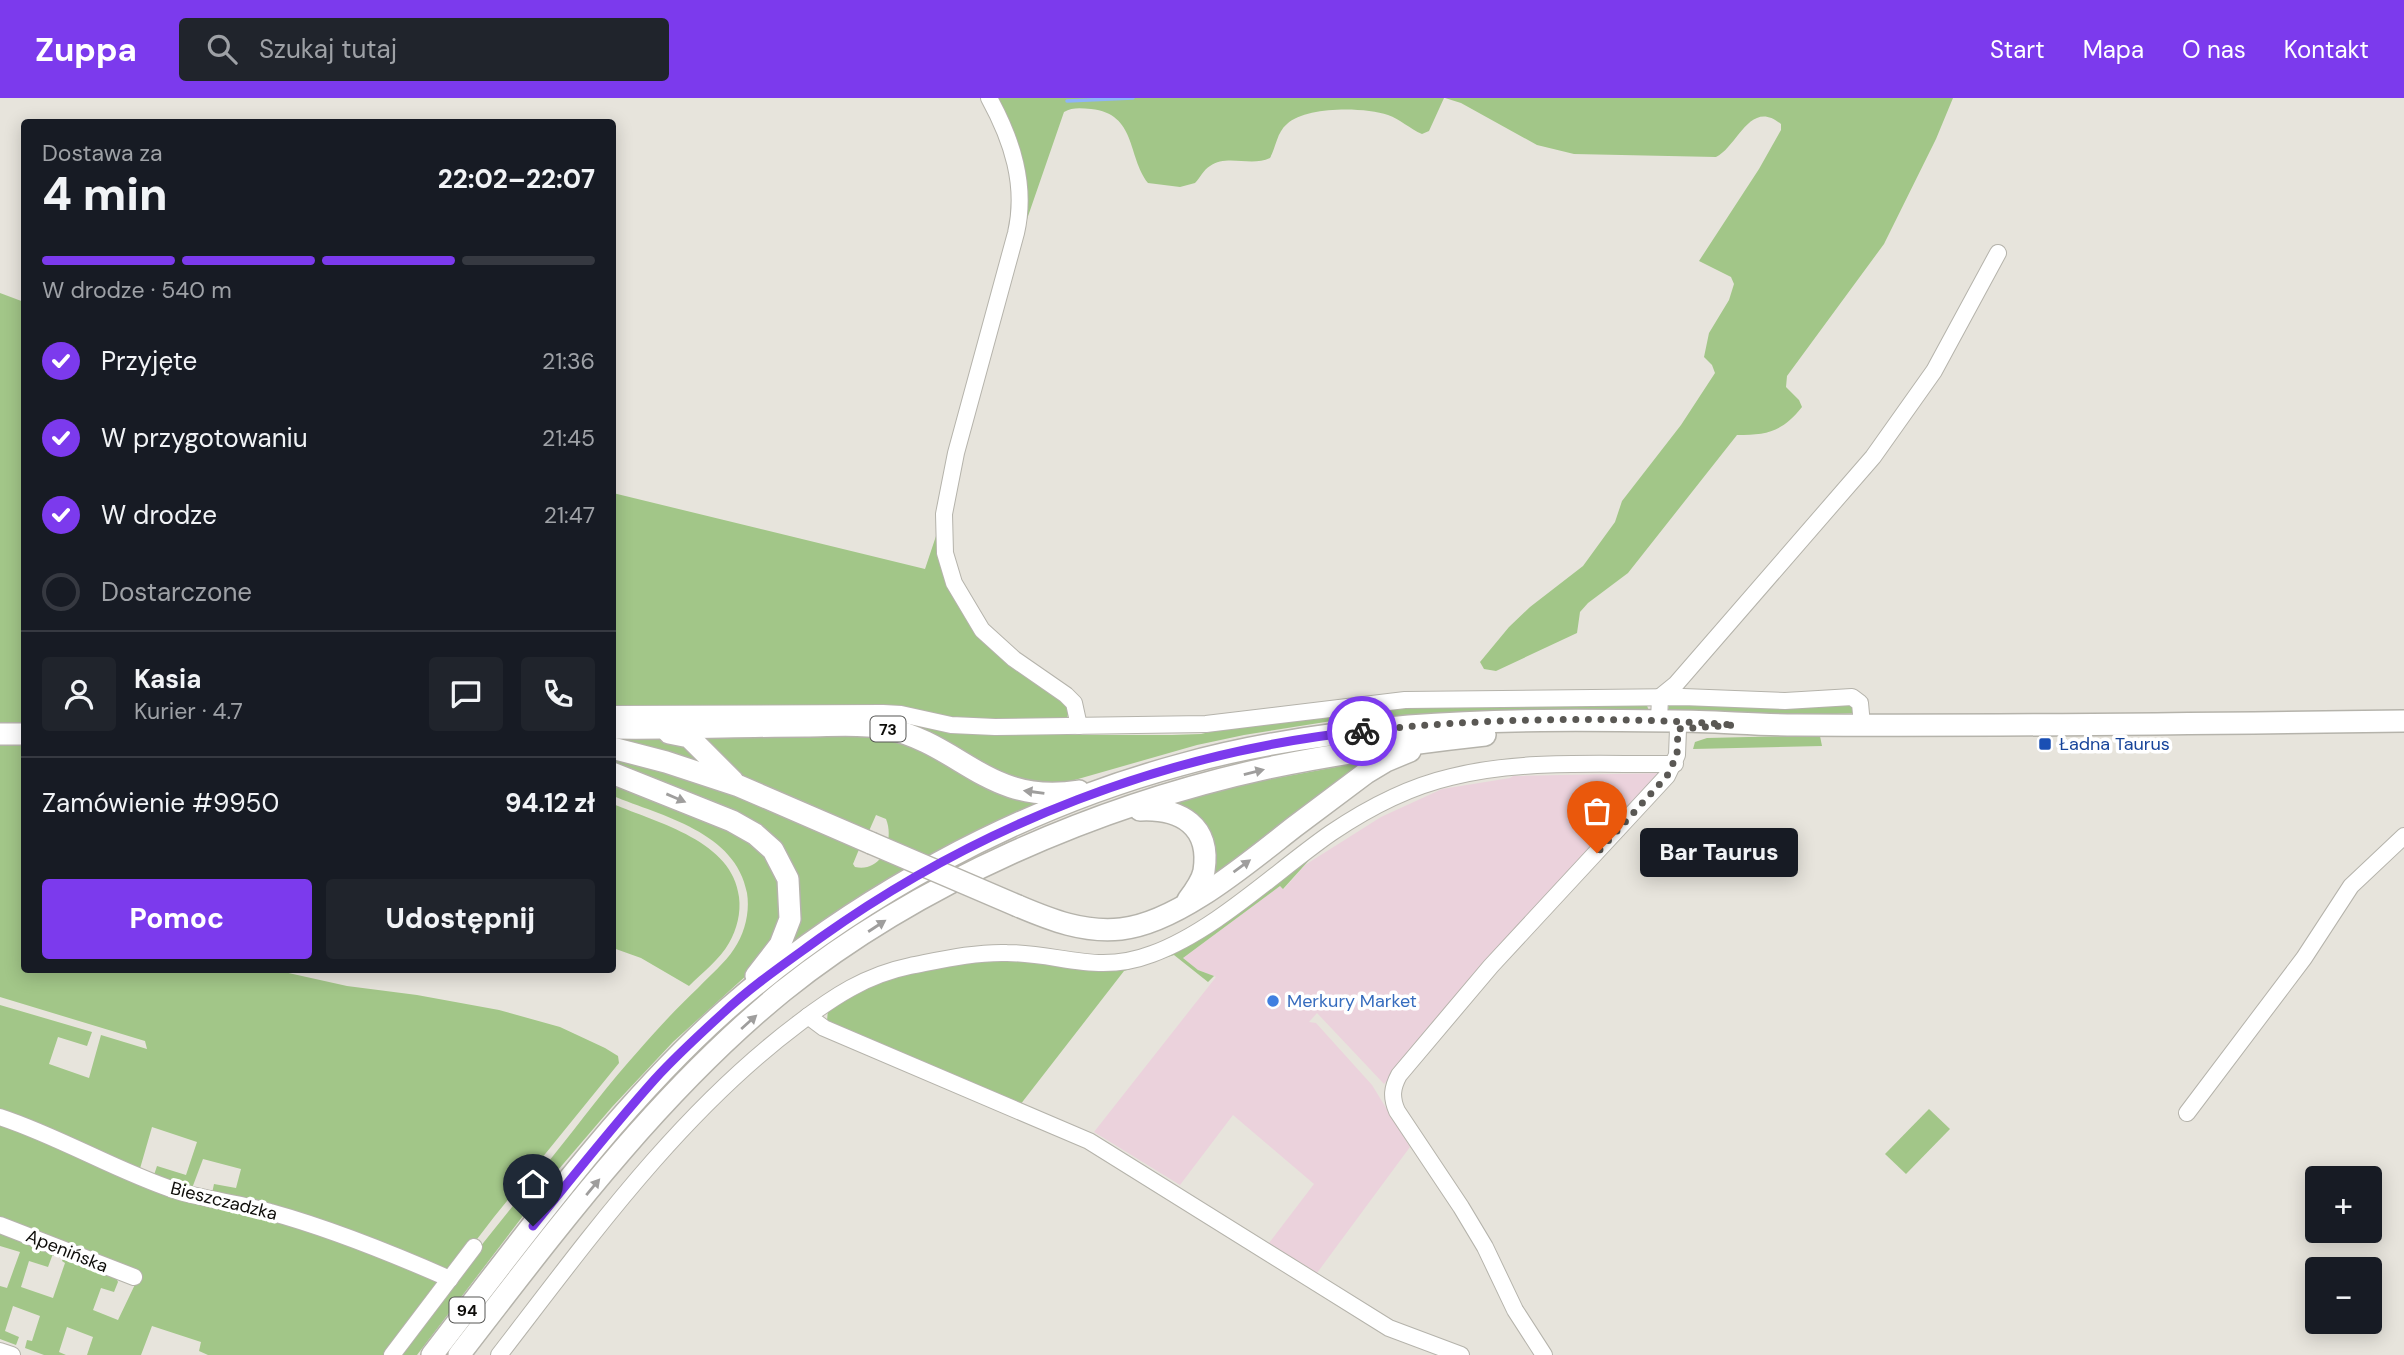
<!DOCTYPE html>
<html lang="pl">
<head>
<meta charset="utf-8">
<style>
	:root { --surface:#171b24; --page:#20242c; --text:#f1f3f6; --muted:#9ea1a6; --line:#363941; --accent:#7c3aed }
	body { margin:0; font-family:"DM Sans",sans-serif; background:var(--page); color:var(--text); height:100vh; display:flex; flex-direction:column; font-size:26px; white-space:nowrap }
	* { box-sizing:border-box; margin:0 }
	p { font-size:23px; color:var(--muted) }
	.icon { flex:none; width:38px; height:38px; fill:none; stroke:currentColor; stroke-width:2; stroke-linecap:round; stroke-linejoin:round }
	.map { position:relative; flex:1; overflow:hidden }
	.side { position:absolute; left:21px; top:21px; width:595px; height:854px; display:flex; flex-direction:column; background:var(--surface); border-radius:7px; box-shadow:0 4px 18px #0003 }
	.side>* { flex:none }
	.controls { position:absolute; left:2305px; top:1068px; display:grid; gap:14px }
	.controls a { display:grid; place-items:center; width:77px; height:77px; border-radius:7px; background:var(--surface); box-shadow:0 4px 18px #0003; font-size:35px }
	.pin { position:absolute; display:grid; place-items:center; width:60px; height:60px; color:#fff; margin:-72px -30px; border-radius:50% 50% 50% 0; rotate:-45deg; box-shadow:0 0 7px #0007 }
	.pin .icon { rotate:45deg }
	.courier { position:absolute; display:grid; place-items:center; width:70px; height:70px; margin:-35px; border:5px solid #7c3aed; border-radius:50%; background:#fff; color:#222; box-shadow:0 2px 9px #0007 }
	.bubble { position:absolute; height:49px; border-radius:7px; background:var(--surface); box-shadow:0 4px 18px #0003; font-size:23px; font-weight:800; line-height:49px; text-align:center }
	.head em { font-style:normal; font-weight:800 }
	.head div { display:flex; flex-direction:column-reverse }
	.head { display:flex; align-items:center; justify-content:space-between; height:119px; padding:0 21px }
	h1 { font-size:46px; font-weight:800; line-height:52px }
	.bar { display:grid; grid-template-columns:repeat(4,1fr); gap:10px 7px; align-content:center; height:84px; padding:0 21px }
	.bar i { height:9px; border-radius:5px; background:var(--line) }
	.bar .current { background:var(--accent) }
	.bar p { grid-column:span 4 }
	.line { display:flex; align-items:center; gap:18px; padding:0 21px; border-top:2px solid var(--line) }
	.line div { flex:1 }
	.round { display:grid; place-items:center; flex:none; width:74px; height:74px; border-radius:7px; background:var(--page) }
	ol { padding:0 21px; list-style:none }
	li { display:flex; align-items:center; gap:21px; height:77px }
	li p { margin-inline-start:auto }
	li .icon { padding:7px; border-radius:50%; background:var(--accent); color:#fff; stroke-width:4 }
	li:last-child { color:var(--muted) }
	li i { width:38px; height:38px; border:4px solid var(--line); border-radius:50% }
	.action { display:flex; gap:14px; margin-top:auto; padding:14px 21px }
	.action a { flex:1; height:80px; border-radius:7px; background:var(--accent); color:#fff; font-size:28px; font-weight:800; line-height:80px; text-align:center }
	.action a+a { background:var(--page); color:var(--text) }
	header { display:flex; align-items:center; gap:42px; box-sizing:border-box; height:98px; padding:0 35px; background:var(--accent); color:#fff }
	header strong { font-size:33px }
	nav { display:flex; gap:38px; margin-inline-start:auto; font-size:24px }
	.search { width:490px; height:63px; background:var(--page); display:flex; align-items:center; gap:18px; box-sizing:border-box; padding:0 24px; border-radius:7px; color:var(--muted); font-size:26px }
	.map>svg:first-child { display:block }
	.commercial { fill:#ebd2dc }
	.green { fill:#a2c688 }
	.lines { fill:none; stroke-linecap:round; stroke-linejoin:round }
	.stream { stroke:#8eb3f9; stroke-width:3.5 }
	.minor-casing { stroke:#b5b3ab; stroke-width:18 }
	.major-casing { stroke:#b5b3ab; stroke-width:24 }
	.minor { stroke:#fff; stroke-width:16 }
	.major { stroke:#fff; stroke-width:21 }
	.major-bridge-casing { stroke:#b5b3ab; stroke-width:24; stroke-linecap:butt }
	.major-bridge { stroke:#fff; stroke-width:21 }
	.oneway { fill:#9f9e9d }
	.done { stroke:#5a5854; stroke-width:7; stroke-dasharray:0 12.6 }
	.route { stroke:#7c3aed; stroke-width:9 }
	.transit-dot { fill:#1a4fb4; stroke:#fff; stroke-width:2.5 }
	.shop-dot { fill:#3f7fe0; stroke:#fff; stroke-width:2.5 }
	.labels { text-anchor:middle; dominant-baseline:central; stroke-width:7; stroke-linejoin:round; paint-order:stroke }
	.shield { fill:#fff; stroke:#565654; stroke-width:2 }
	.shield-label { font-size:16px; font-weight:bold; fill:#0e0d0a }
	.transit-label { font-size:18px; fill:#164399; stroke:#fff; text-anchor:start }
	.shop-label { font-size:18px; fill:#366cbe; stroke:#fff; text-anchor:start }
	.street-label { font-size:18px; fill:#0e0d0a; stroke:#fff }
</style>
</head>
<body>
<header>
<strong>Zuppa</strong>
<div class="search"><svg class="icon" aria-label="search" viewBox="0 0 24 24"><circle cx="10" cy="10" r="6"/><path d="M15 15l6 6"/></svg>Szukaj tutaj</div>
<nav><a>Start</a><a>Mapa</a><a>O nas</a><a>Kontakt</a></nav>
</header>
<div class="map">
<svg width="2404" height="1257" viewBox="0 0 2404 1257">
	<rect width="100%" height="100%" fill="#e7e4dc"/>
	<path class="commercial" d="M1667 675 1384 986 1317 915 1309 924 1316 925 1372 987 1410 1049 1317 1175 1269 1145 1314 1086 1233 1017 1180 1087 1094 1034 1216 879 1196 871 1183 860 1280 788 1284 791 1305 767 1381 719 1442 691 1510 680 1513 678Z"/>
	<g class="green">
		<path d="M993 0H1444L1429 33 1422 36C1410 31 1400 21 1388 17 1364 9 1307 8 1287 26 1277 34 1276 49 1270 60 1251 69 1227 56 1210 68 1204 71 1200 80 1195 85L1180 89 1148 85C1127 58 1137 16 1091 11 1081 10 1072 9 1064 14L1015 156 1021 131Z"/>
		<path d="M1445 0H1953L1936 41 1884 146 1787 278 1786 289 1799 302 1802 309C1782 334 1767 337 1737 337L1628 475 1588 505 1580 514 1577 535 1496 573 1484 571 1480 564 1509 529 1530 509 1583 468 1615 424 1622 403 1681 327 1715 275 1712 267 1704 259 1709 235 1729 202 1734 186 1731 179 1699 163 1759 71 1781 32V26C1750 0 1738 48 1716 59L1574 56 1537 47 1461 5Z"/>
		<path d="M0 195 24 204V624L0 625Z"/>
		<path d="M613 395 925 471 940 426 961 506 1069 608 1067 622 985 623 912 614 613 610Z"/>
		<path d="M1851 604 1855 615 1813 617 1668 613 1669 605Z"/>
		<path d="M1646 605 1649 613 1338 622 1244 637 1197 647 1057 687 1022 685 883 618 940 631 946 635 995 637H1172L1201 636 1218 632 1396 607Z"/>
		<path d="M693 635 887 637 1046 703C950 741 868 792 785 851L786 760 613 668 612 657 662 667 860 749 853 766 855 769C881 775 895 743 886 721L876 717 869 733 731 674Z"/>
		<path d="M1789 638H1820L1822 648 1693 651 1695 644 1707 640Z"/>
		<path d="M612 639H657L684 647 703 667 625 645Z"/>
		<path d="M0 647H24V872H275L347 888 417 897 499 912 560 929 605 950 618 958 619 965 494 1119 388 1257H208L199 1253 201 1244 152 1228 141 1257H87L93 1239 67 1229 59 1254 66 1257H44L25 1250 27 1242 32 1243 40 1218 13 1208 5 1233 19 1239 16 1247 0 1241V1188L7 1190 20 1154 0 1148V1136L3 1133 36 1144 54 1153 48 1169 29 1163 21 1189 53 1200 65 1165 62 1163 64 1157H68L115 1177 118 1184 114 1194 101 1190 93 1212 118 1222 140 1176 0 1123V1024L52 1044 130 1080 164 1093 210 1105 214 1086 236 1090 241 1071 203 1061 191 1093 153 1080 157 1068 186 1077 197 1044 152 1029 139 1074 0 1016V907L92 934 87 948 58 939 49 966 89 980 101 937 147 951 145 943 0 899Z"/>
		<path d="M1374 662 1208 787 1210 778 1170 705 1261 683Z"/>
		<path d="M613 680 754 743 781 781V827L748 876 673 944 612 1009 558 1072 417 1257H396C447 1189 500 1124 553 1058 582 1022 609 985 640 951 658 930 678 909 698 890 710 877 725 865 734 851 745 835 750 814 747 795 736 734 662 718 613 698Z"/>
		<path d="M613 706C658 725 733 743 739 799 741 815 737 831 729 845 720 861 702 875 689 888L641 860 613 850Z"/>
		<path d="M1308 760H1311L1283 791 1280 788 1183 860 1198 872 1214 878 1208 884 1174 857 1124 873 1020 1007 827 923 828 911 884 879 998 858 1132 868Z"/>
		<path d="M1929 1011 1950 1031 1906 1076 1885 1056Z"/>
	</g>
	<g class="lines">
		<path class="stream" d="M1067 3 1133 0"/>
		<defs>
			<g id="minor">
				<path d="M989 0C1012 42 1027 87 1016 135L956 355 944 416 945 455 954 485 982 532 1014 561 1066 597 1074 605 1079 628"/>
				<path d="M612 616 883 615 901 616 951 627 995 629 1206 626 1405 602 1683 599 1785 603 1852 599 1860 605 1862 627"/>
				<path d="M1659 623 1660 599 1676 586 1873 359 1934 273 1998 155"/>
				<path d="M808 918 824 930 1089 1043 1389 1230 1461 1257"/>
				<path d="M2187 1015 2304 860 2351 788 2404 738"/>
				<path d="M0 1019C61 1039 116 1073 177 1093 207 1102 240 1105 270 1114 332 1131 391 1155 450 1181"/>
				<path d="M0 1127 134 1179"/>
				<path d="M0 1253 12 1257"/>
				<path d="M392 1257 474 1149"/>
				<path d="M499 1257C590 1139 679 1015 799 925 833 899 866 877 910 868 941 862 974 854 1007 855 1060 855 1097 877 1152 856 1215 833 1275 774 1331 735 1368 710 1408 689 1451 679 1522 661 1602 667 1675 666"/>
				<path d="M1544 1257 1515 1212 1485 1149 1461 1109 1397 1013C1391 999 1392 990 1399 977L1491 868 1667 678 1677 657 1678 631"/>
			</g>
			<g id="major">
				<path d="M612 630C677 631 741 628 805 628 831 628 860 625 885 630 962 646 988 708 1079 693"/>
				<path d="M669 635 689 639 733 683"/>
				<path d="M0 636H24"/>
				<path d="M612 650 666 664 739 688 871 745"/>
				<path d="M612 675 732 723 755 736 773 752 788 781 790 821 780 847 756 878"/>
				<path d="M1140 712C1181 710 1211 728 1204 773 1202 783 1194 794 1188 802"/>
				<path d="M1018 808C1051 822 1084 835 1121 831 1178 825 1249 764 1294 729 1318 711 1342 693 1366 675L1386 663 1410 653"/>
				<path d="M432 1257C523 1140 615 1011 726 912 852 801 1017 711 1180 667 1254 646 1331 635 1409 628 1496 621 1586 622 1674 623 1714 623 1755 627 1796 627 1998 628 2201 626 2404 623"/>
				<path d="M459 1257C558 1129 657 996 783 893 919 784 1098 707 1268 670 1340 655 1412 645 1485 637"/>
			</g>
		</defs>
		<use href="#minor" class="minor-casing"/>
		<use href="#major" class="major-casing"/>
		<use href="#minor" class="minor"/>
		<use href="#major" class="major"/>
		<defs>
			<path id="major-bridge" d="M871 745 1018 808"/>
		</defs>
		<use href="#major-bridge" class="major-bridge-casing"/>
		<use href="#major-bridge" class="major-bridge"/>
	</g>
	<defs><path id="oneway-solid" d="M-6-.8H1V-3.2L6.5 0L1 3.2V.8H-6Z" transform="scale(1.75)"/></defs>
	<g class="oneway">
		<use href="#oneway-solid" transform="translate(1254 674) rotate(-14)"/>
		<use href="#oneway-solid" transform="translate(1034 694) rotate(-172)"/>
		<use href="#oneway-solid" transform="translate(676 700) rotate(23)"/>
		<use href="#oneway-solid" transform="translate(1242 768) rotate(-36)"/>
		<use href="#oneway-solid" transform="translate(877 828) rotate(-33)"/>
		<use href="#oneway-solid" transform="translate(749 924) rotate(-42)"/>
		<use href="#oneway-solid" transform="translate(593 1089) rotate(-50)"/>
	</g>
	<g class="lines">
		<path class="done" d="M1362 633C1485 620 1611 618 1735 627L1678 631 1677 657 1667 678 1597 755"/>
		<path class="route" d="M533 1128C573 1078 613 1028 655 981 676 958 700 936 723 915 753 887 787 864 820 840 980 726 1166 654 1362 633"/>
	</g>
	<rect class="transit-dot" x="2038" y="639" width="14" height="14" rx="3.5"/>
	<circle class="shop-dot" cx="1273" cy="903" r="7"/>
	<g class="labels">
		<g class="shield">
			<rect x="870.5" y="618.5" width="35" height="25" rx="5"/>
			<rect x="449.5" y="1199.5" width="35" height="25" rx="5"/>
		</g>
		<g class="shield-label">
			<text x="888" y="631">73</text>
			<text x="467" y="1212">94</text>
		</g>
		<g class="transit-label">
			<text x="2059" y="646">Ładna Taurus</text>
		</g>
		<g class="shop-label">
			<text x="1287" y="903">Merkury Market</text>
		</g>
		<g class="street-label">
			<text transform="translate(224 1103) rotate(14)">Bieszczadzka</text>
			<text transform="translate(67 1153) rotate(22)">Apenińska</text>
		</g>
	</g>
</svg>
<div class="controls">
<a>+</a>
<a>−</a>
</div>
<div class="pin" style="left:1597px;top:755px;background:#ea580c"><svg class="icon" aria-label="bag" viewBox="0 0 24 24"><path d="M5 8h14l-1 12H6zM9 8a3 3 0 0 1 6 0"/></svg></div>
<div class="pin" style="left:533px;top:1128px;background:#1f2937"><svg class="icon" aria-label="home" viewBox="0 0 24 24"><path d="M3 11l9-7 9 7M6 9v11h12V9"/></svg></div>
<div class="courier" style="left:1362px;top:633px"><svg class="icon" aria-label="bike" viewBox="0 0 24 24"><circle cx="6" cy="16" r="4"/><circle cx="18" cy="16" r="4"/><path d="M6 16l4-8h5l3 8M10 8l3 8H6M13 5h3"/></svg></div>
<div class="bubble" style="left:1640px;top:730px;width:158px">Bar Taurus</div>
<section class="side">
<div class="head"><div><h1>4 min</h1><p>Dostawa za</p></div><em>22:02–22:07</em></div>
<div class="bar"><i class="current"></i><i class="current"></i><i class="current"></i><i></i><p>W drodze · 540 m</p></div>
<ol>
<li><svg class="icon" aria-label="check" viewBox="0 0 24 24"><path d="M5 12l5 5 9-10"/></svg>Przyjęte<p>21:36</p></li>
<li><svg class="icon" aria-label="check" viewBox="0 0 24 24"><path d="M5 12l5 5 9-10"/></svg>W przygotowaniu<p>21:45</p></li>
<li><svg class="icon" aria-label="check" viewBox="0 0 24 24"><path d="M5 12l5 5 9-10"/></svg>W drodze<p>21:47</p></li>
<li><i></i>Dostarczone</li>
</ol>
<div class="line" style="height:126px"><a class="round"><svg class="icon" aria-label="person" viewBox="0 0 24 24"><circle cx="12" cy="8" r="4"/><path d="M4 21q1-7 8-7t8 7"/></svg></a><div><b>Kasia</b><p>Kurier · 4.7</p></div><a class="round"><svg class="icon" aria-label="chat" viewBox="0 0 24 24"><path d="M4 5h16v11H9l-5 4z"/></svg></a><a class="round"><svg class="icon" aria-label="phone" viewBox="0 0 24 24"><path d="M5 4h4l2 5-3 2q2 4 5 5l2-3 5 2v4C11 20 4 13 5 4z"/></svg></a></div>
<div class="line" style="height:91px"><div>Zamówienie #9950</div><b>94.12 zł</b></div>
<div class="action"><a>Pomoc</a><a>Udostępnij</a></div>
</section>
</div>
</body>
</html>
